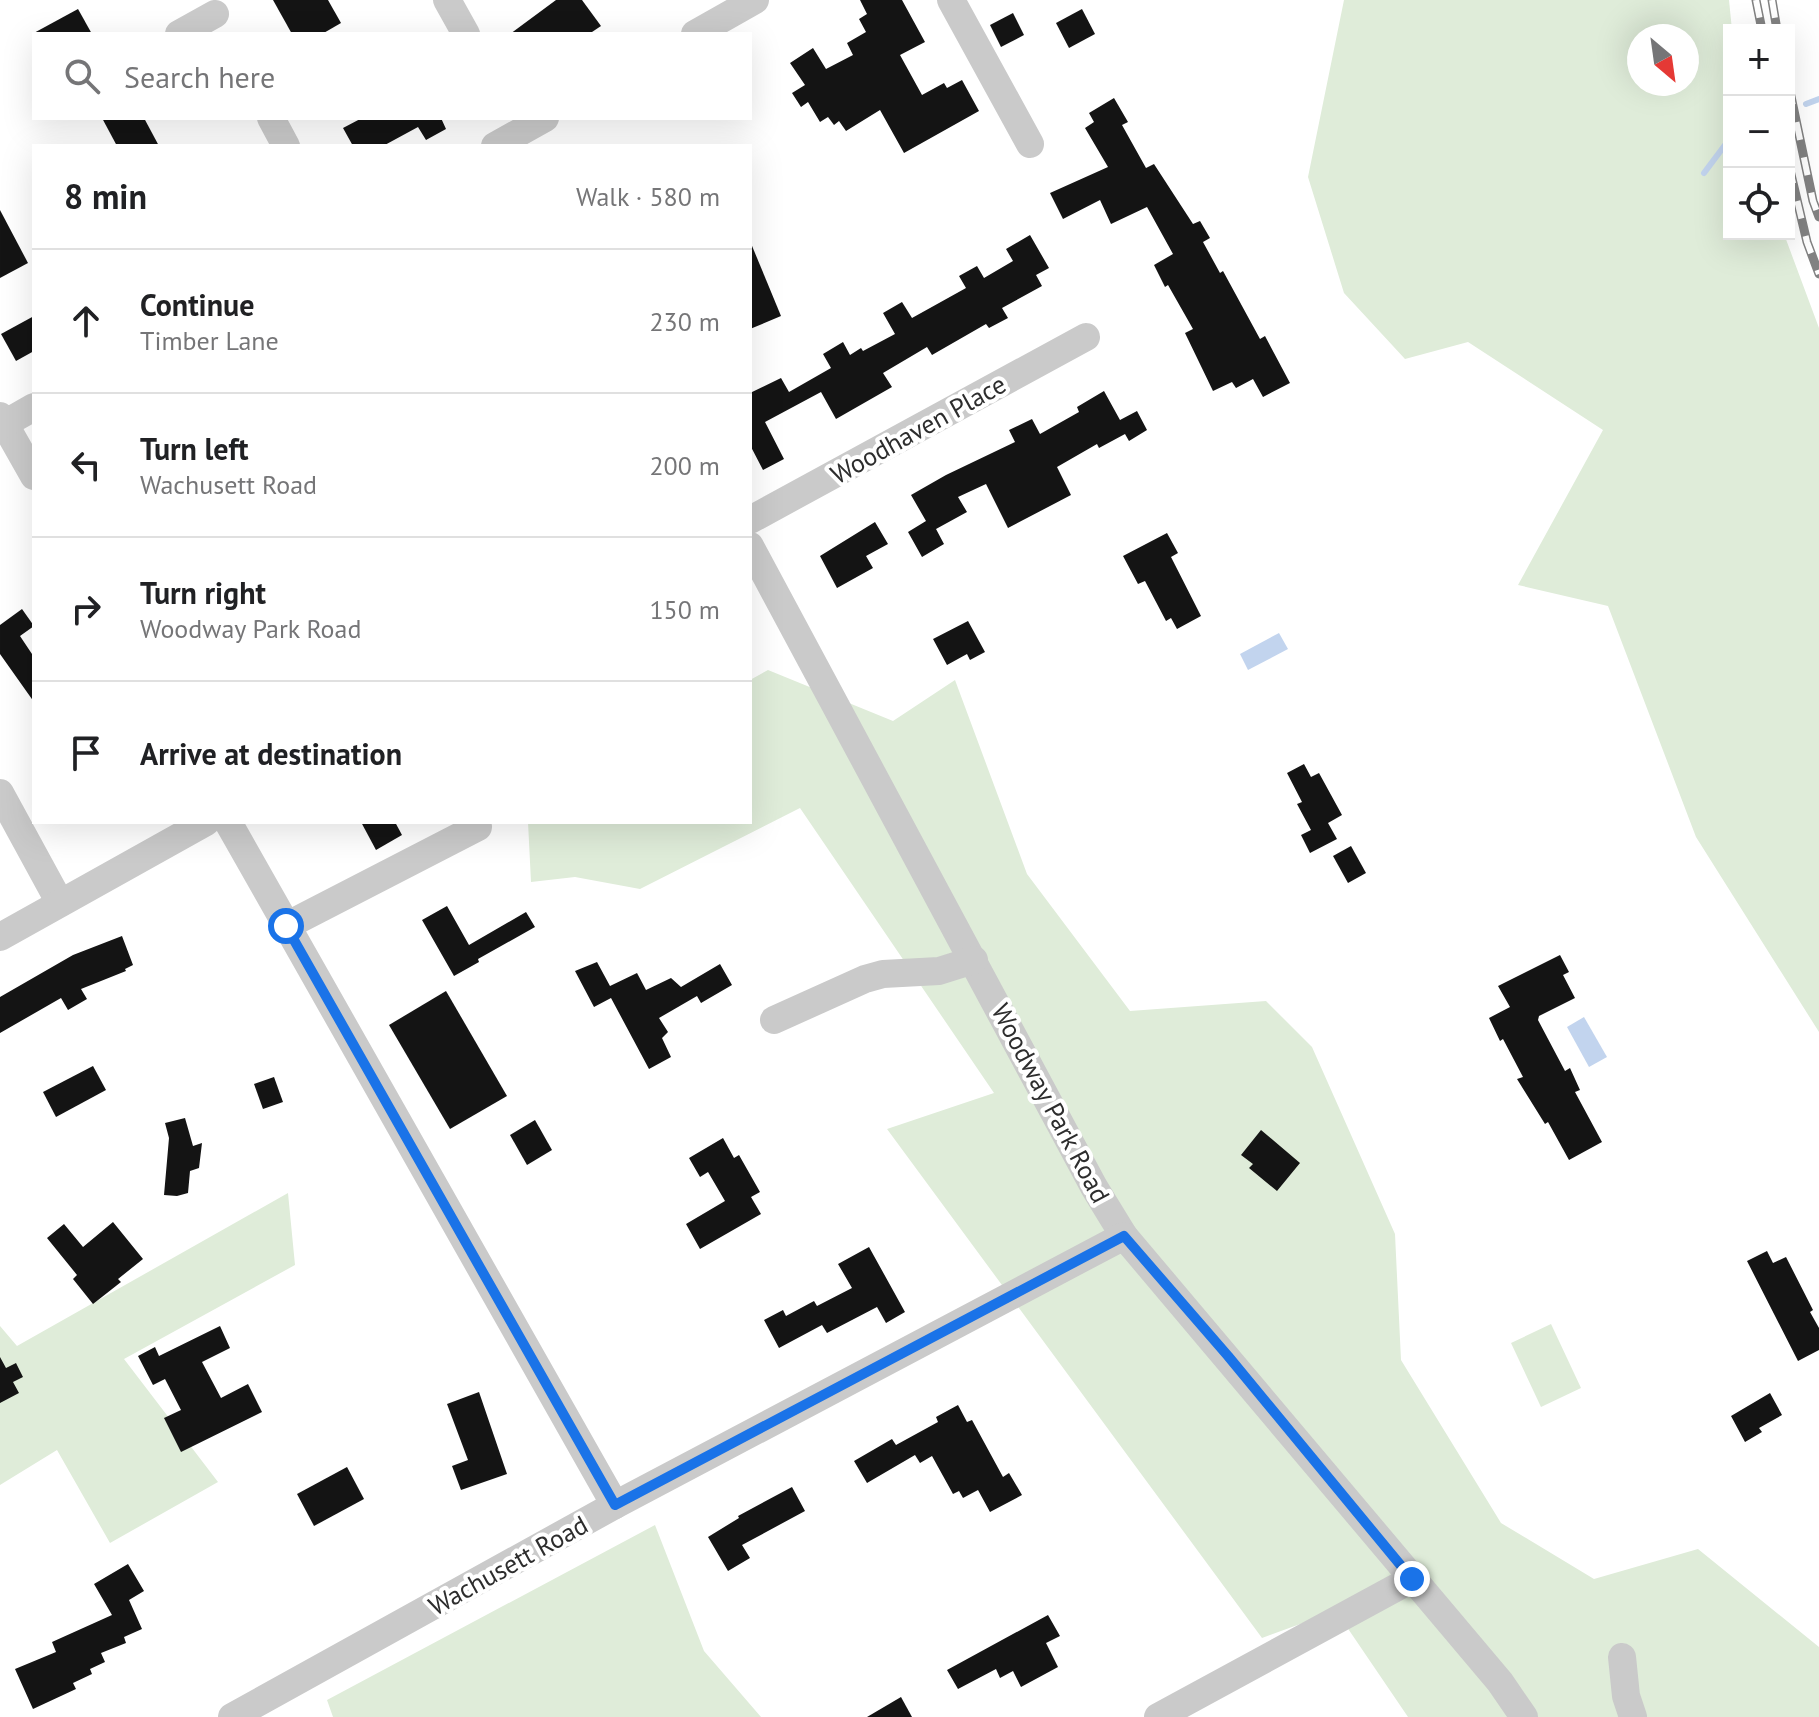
<!DOCTYPE html>
<meta charset="utf-8">
<style>
body{margin:0;font-family:"PT Sans",sans-serif;background:#f6f6f6;color:#202124}
.controls{position:absolute;right:24px;top:24px;display:grid;overflow:hidden;border-radius:0px;box-shadow:0 8px 32px #0002}
.controls button{width:72px;height:72px;display:grid;place-items:center;padding:0;border:0;border-bottom:2px solid #e0e0e0;background:#fff;color:#202124;font:40px sans-serif}
.compass{position:absolute;left:1627px;top:24px;width:72px;height:72px;border-radius:50%;background:#fff;box-shadow:0 8px 32px #0002;rotate:151deg}
.stop{position:absolute;width:24px;height:24px;margin:-18px;border:6px solid #1a73e8;border-radius:50%;background:#fff}
.stop.end{background:#1a73e8;border-color:#fff;box-shadow:0 2px 8px #0008}
.list{margin:0;padding:0;list-style:none}
h2{display:flex;justify-content:space-between;align-items:center;height:104px;margin:0;padding:0 32px;font-size:34px}
h2 small{font-size:26px;font-weight:400;color:#757577}
.list li{display:grid;grid-template-columns:52px 1fr auto;gap:24px;align-items:center;box-sizing:border-box;height:144px;padding:0 32px;border-top:2px solid #e0e0e0}
.list b{display:block;font-size:30px;white-space:nowrap}
.list p{margin:0;font-size:26px;white-space:nowrap;color:#757577}
.list em{font-size:26px;font-style:normal;color:#757577}
.icon{flex:none;width:44px;height:44px;fill:none;stroke:currentColor;stroke-width:2;stroke-linecap:round;stroke-linejoin:round}
.map{position:relative;flex:none;width:1819px;height:1717px;overflow:hidden}
.search{position:absolute;background:#fff;box-shadow:0 8px 32px #0002;left:32px;top:32px;width:720px;height:88px;display:flex;align-items:center;gap:20px;box-sizing:border-box;padding:0 28px;border-radius:0px;color:#757577;font-size:30px}
.panel{position:absolute;background:#fff;box-shadow:0 8px 32px #0002;left:32px;top:144px;width:720px;height:680px;border-radius:0px}
.map>svg:first-child{display:block}
</style>
<div class="map">
<svg width="1819" height="1717" viewBox="0 0 1819 1717">
<rect width="100%" height="100%" fill="#fff"/>
<g fill="#dfecd9" fill-rule="evenodd">
<path d="M1344,0H1729L1732,30H1729V234H1784L1819,328V1032L1696,837L1608,606L1518,585L1603,430L1468,342L1405,359L1344,293L1308,177ZM1639,36H1687V84H1639Z"/>
<polygon points="768,670 893,721 955,680 1027,874 1130,1011 1266,1001 1312,1047 1395,1234 1401,1360 1501,1523 1594,1579 1698,1549 1819,1647 1819,1717 1408,1717 1336,1611 1262,1638 887,1129 994,1093 800,808 640,889 575,877 531,882 528,822 750,822 750,680"/>
<polygon points="288,1193 295,1265 124,1359 218,1482 110,1543 57,1450 0,1485 0,1326 17,1346"/>
<polygon points="1551,1324 1581,1388 1541,1407 1511,1343"/>
<polygon points="655,1525 704,1651 761,1717 333,1717 327,1700"/>
</g>
<g fill="#c2d4ee">
<polygon points="1279,633 1288,649 1248,670 1240,654"/>
<polygon points="1584,1017 1607,1057 1589,1067 1567,1027"/>
</g>
<g fill="none" stroke-linecap="round" stroke-linejoin="round">
<g stroke="#c2d4ee" stroke-width="6">
<polyline points="1806,104 1819,99"/>
<polyline points="1704,173 1725,145"/>
</g>
</g>
<g fill="#141414">
<polygon points="273,0 328,0 341,23 322,34 292,34"/>
<polygon points="556,0 582,0 601,26 589,34 510,34"/>
<polygon points="860,0 902,0 925,42 900,55 922,95 944,83 947,88 962,80 979,111 904,153 880,110 846,131 839,121 834,125 828,117 820,122 808,102 801,107 792,93 805,85 790,63 813,48 826,69 853,55 847,43 866,32 859,19 867,14"/>
<polygon points="78,9 92,34 32,34"/>
<polygon points="1082,9 1095,34 1069,48 1056,23"/>
<polygon points="1013,13 1024,35 1001,47 990,25"/>
<polygon points="1114,98 1128,122 1122,125 1146,168 1154,164 1193,224 1200,221 1210,238 1203,242 1220,273 1223,271 1260,339 1265,336 1290,383 1263,397 1253,379 1236,388 1232,382 1213,391 1185,333 1193,329 1168,285 1165,287 1154,265 1173,254 1147,207 1111,224 1100,200 1063,219 1050,193 1108,167 1085,128 1094,122 1089,113"/>
<polygon points="102,118 144,118 159,146 117,146"/>
<polygon points="362,118 441,118 446,129 426,140 418,127 383,146 353,146 343,128"/>
<polygon points="0,210 28,263 0,278"/>
<polygon points="1030,235 1049,268 1036,275 1042,286 1002,308 1008,318 989,328 986,324 932,355 927,347 883,373 892,387 836,419 821,392 765,422 784,459 763,470 750,445 750,393 781,378 789,392 831,368 823,354 843,342 850,355 861,348 863,351 895,334 883,313 902,302 912,318 966,288 959,276 977,266 984,278 1013,261 1006,249"/>
<polygon points="750,241 781,316 750,329"/>
<polygon points="34,316 34,351 16,361 1,334"/>
<polygon points="1104,391 1120,420 1137,411 1147,430 1129,441 1125,434 1099,448 1097,444 1057,467 1071,495 1008,528 986,484 958,497 967,512 936,529 944,544 922,557 908,532 926,521 911,495 946,475 1015,442 1009,430 1032,419 1040,434 1079,412 1077,407"/>
<polygon points="875,522 888,544 866,556 873,568 837,588 820,556"/>
<polygon points="1167,533 1178,553 1171,557 1201,616 1177,629 1171,618 1166,621 1145,581 1138,584 1123,556"/>
<polygon points="22,609 34,626 20,636 34,657 34,702 0,654 0,625"/>
<polygon points="968,621 985,652 970,660 967,654 947,665 933,639"/>
<polygon points="1304,764 1311,777 1319,773 1342,815 1328,823 1337,839 1310,853 1301,835 1311,830 1297,804 1302,802 1287,773"/>
<polygon points="361,822 395,822 402,835 376,850"/>
<polygon points="1351,846 1366,873 1348,883 1333,856"/>
<polygon points="447,906 469,945 526,912 535,927 478,959 479,962 454,976 422,920"/>
<polygon points="122,936 133,965 125,969 126,971 81,989 87,999 68,1010 61,998 0,1033 0,997 73,955"/>
<polygon points="1560,955 1569,972 1563,975 1575,998 1539,1016 1538,1020 1565,1071 1570,1068 1580,1090 1575,1092 1602,1142 1569,1160 1548,1122 1545,1124 1517,1079 1523,1077 1503,1039 1500,1041 1489,1018 1510,1007 1498,986"/>
<polygon points="597,962 610,986 637,973 646,990 671,978 681,987 720,964 732,985 701,1003 697,996 659,1018 668,1032 662,1038 671,1057 649,1069 611,998 594,1007 575,971"/>
<polygon points="446,991 507,1096 450,1129 389,1025"/>
<polygon points="93,1066 106,1090 56,1117 43,1092"/>
<polygon points="274,1077 283,1102 263,1109 254,1084"/>
<polygon points="185,1118 193,1146 202,1143 199,1168 190,1171 188,1193 177,1196 164,1195 169,1138 165,1123"/>
<polygon points="535,1120 552,1150 527,1165 510,1135"/>
<polygon points="1261,1130 1300,1163 1277,1191 1249,1168 1253,1164 1241,1155"/>
<polygon points="723,1138 734,1158 739,1155 760,1192 751,1197 761,1214 700,1249 686,1224 725,1201 708,1172 700,1177 689,1158"/>
<polygon points="113,1222 143,1259 118,1279 121,1282 93,1304 73,1279 77,1275 47,1238 64,1224 83,1247"/>
<polygon points="869,1247 905,1312 886,1323 877,1307 827,1333 822,1325 779,1348 764,1320 783,1310 786,1316 814,1301 817,1306 852,1288 838,1264"/>
<polygon points="1767,1251 1773,1263 1786,1257 1813,1310 1810,1312 1819,1328 1819,1350 1798,1361 1747,1261"/>
<polygon points="220,1326 230,1348 202,1362 221,1398 248,1384 262,1412 181,1452 164,1418 181,1410 165,1379 153,1385 138,1356 155,1347 159,1356"/>
<polygon points="0,1357 6,1368 16,1363 23,1377 13,1382 19,1393 0,1403"/>
<polygon points="479,1392 507,1474 461,1490 452,1466 468,1460 447,1404"/>
<polygon points="1770,1393 1782,1415 1759,1428 1762,1432 1745,1442 1731,1416"/>
<polygon points="958,1405 967,1422 972,1420 1003,1477 1009,1473 1022,1495 990,1512 978,1490 963,1498 959,1491 953,1494 932,1456 920,1463 915,1455 867,1483 854,1461 892,1439 896,1445 938,1422 936,1417"/>
<polygon points="347,1467 364,1499 314,1526 297,1494"/>
<polygon points="792,1487 805,1511 742,1545 750,1558 728,1571 708,1537 739,1518 738,1516"/>
<polygon points="128,1564 144,1591 129,1600 142,1629 124,1637 126,1643 101,1653 105,1662 90,1669 92,1674 73,1683 76,1689 33,1709 15,1669 56,1652 52,1642 112,1615 94,1584"/>
<polygon points="1048,1615 1060,1636 1046,1643 1058,1667 1021,1687 1013,1671 1000,1678 996,1669 958,1689 947,1670"/>
<polygon points="901,1697 912,1717 867,1717"/>
</g>
<g fill="none" stroke-linecap="round" stroke-linejoin="round">
<g stroke="#cacaca" stroke-width="28">
<polyline points="447,0 466,34"/>
<polyline points="951,0 1030,144"/>
<polyline points="179,34 215,14"/>
<polyline points="695,34 755,0"/>
<polyline points="271,118 286,146"/>
<polyline points="495,146 545,118"/>
<polyline points="0,416 34,476"/>
<polyline points="4,424 34,407"/>
<polyline points="750,520 1086,337"/>
<polyline points="750,546 1094,1187 1124,1236 1500,1682 1524,1717"/>
<polyline points="0,793 60,903"/>
<polyline points="228,822 615,1505"/>
<polyline points="286,926 478,827 475,822"/>
<polyline points="0,937 206,822"/>
<polyline points="774,1020 865,979 883,974 939,971 974,960"/>
<polyline points="1622,1657 1626,1696 1633,1717"/>
<polyline points="232,1717 615,1505 1124,1236"/>
<polyline points="1158,1717 1412,1579"/>
</g>
<g stroke="#828282" stroke-width="9">
<g id="rail">
<polyline points="1756,0 1762,30"/>
<polyline points="1772,0 1777,30"/>
<polyline points="1789,87 1813,201 1819,217"/>
<polyline points="1789,166 1807,242 1819,274"/>
</g>
</g>
<use href="#rail" stroke="#fff" stroke-width="6" stroke-dasharray="18" stroke-linecap="butt"/>
</g>
<g fill="none" stroke-linecap="round" stroke-linejoin="round">
<polyline stroke="#1a73e8" stroke-width="10" points="286,926 615,1505 1124,1236 1228,1356 1412,1579"/>
</g>
<g text-anchor="middle" dominant-baseline="central" stroke-width="8" stroke-linejoin="round" paint-order="stroke">
<g font-size="26" fill="#2d2d2d" stroke="#fff">
<text transform="translate(918 429) rotate(-29)">Woodhaven Place</text>
<text transform="translate(1051 1103) rotate(62)">Woodway Park Road</text>
<text transform="translate(508 1565) rotate(-29)">Wachusett Road</text>
</g>
</g>
</svg>
<div class="controls">
<button>+</button>
<button>−</button>
<button><svg class="icon" aria-label="locate" viewBox="0 0 24 24"><circle cx="12" cy="12" r="6"/><path d="M12 2v4M12 18v4M2 12h4M18 12h4"/></svg></button>
</div>
<svg class="compass" viewBox="-18 -18 36 36"><path d="M0-13l5 13h-10z" fill="#e53935"/><path d="M0 13l5-13h-10z" fill="#757577"/></svg>
<div class="stop" style="left:286px;top:926px"></div>
<div class="stop end" style="left:1412px;top:1579px"></div>
<div class="search"><svg class="icon" aria-label="search" viewBox="0 0 24 24"><circle cx="10" cy="10" r="6"/><path d="M15 15l6 6"/></svg>Search here</div>
<section class="panel">
<h2>8 min<small>Walk · 580 m</small></h2>
<ul class="list">
<li><svg class="icon" aria-label="ahead" viewBox="0 0 24 24"><path d="M12 20V5M6 11l6-6 6 6"/></svg><div><b>Continue</b><p>Timber Lane</p></div><em>230 m</em></li>
<li><svg class="icon" aria-label="left" viewBox="0 0 24 24"><path d="M17 20v-9H6M10 6l-5 5 5 5"/></svg><div><b>Turn left</b><p>Wachusett Road</p></div><em>200 m</em></li>
<li><svg class="icon" aria-label="right" viewBox="0 0 24 24"><path d="M7 20v-9h11M14 6l5 5-5 5"/></svg><div><b>Turn right</b><p>Woodway Park Road</p></div><em>150 m</em></li>
<li><svg class="icon" aria-label="arrive" viewBox="0 0 24 24"><path d="M6 21V4h12l-3 4 3 4H6"/></svg><div><b>Arrive at destination</b></div></li>
</ul>
</section>
</div>
